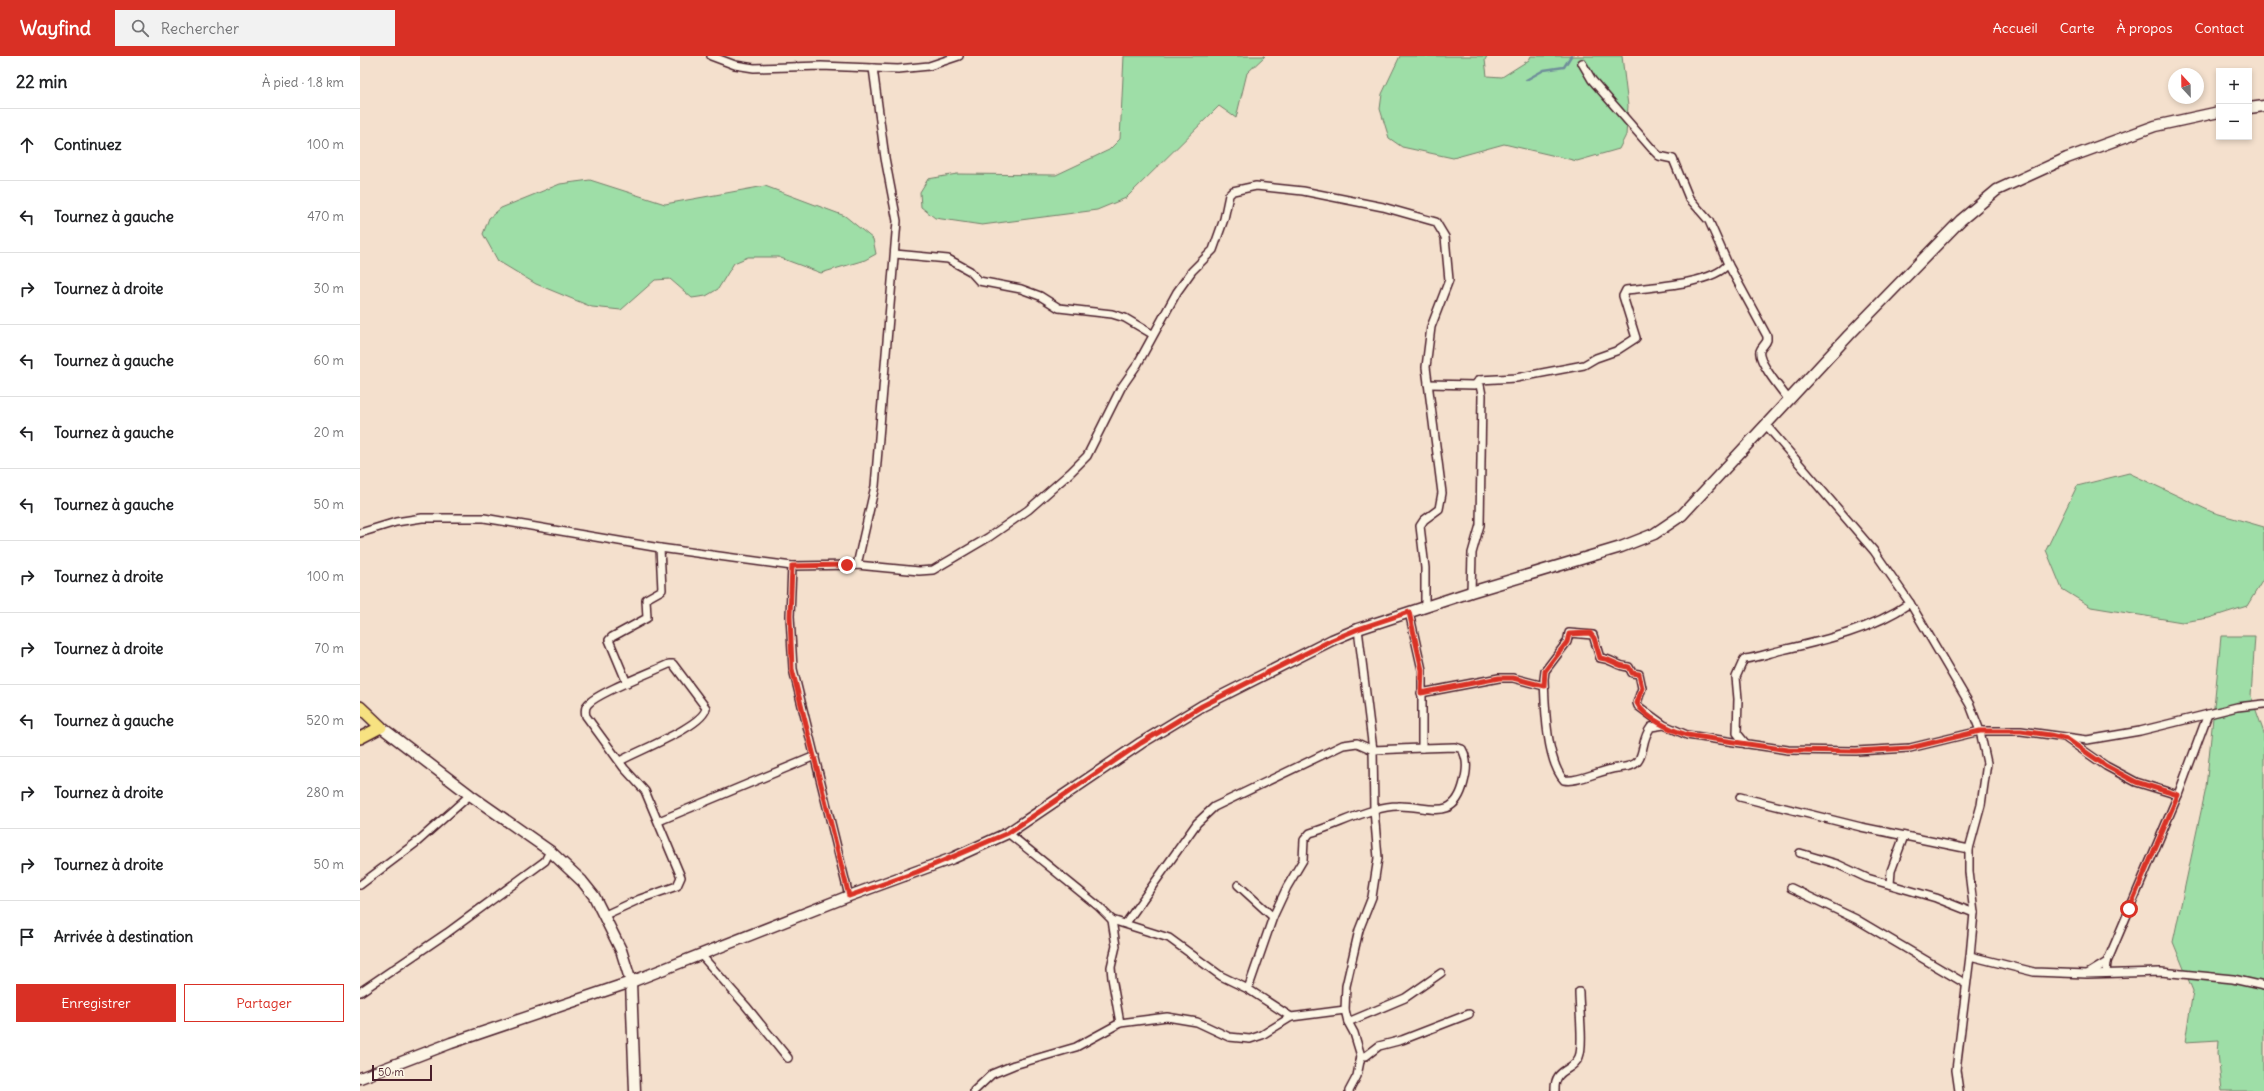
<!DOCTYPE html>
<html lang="fr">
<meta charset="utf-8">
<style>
body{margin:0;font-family:Delius,sans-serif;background:#f2f2f2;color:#202124}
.controls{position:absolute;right:12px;top:12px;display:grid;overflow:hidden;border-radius:0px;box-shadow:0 2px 6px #0003}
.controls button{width:36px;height:36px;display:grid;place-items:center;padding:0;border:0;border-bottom:1px solid #e0e0e0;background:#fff;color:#202124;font:20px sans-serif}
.compass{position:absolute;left:1808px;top:12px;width:36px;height:36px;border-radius:50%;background:#fff;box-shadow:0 2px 6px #0003;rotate:338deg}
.scale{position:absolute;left:12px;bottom:10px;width:60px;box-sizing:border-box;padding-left:4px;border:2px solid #4a1f2b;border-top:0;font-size:11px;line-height:14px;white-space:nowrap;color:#4a1f2b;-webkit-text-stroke:3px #fcf5e5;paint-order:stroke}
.stop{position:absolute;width:12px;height:12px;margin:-9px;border:3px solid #d93025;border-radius:50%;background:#fff}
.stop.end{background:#d93025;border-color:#fff;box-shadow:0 1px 4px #0008}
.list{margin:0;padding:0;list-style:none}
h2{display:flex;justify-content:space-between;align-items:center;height:52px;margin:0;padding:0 16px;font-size:17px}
h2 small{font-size:13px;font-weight:400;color:#757577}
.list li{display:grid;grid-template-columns:26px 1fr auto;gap:12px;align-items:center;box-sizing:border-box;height:72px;padding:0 16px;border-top:1px solid #e0e0e0}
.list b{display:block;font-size:15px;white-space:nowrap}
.list em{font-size:13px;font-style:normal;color:#757577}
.actions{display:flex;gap:8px;padding:12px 16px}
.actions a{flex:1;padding:9px 0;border:1px solid #d93025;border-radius:0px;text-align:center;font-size:14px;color:#d93025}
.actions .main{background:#d93025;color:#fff}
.icon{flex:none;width:22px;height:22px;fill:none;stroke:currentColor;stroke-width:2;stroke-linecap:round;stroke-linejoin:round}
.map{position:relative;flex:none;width:1904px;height:1035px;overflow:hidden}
header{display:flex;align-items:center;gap:24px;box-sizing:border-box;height:56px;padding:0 20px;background:#d93025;color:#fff}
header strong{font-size:19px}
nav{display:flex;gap:22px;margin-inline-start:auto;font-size:14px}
.search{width:280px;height:36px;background:#f2f2f2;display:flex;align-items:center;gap:10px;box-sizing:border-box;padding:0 14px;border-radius:0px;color:#757577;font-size:15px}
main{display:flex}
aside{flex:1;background:#fff}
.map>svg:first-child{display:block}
</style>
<header>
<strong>Wayfind</strong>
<div class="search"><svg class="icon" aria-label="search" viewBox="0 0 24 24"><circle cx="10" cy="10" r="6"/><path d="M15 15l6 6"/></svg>Rechercher</div>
<nav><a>Accueil</a><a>Carte</a><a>À propos</a><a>Contact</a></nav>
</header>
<main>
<aside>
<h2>22 min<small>À pied · 1.8 km</small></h2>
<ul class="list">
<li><svg class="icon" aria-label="ahead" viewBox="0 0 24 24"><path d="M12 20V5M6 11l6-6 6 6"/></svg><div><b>Continuez</b></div><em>100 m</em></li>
<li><svg class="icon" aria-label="left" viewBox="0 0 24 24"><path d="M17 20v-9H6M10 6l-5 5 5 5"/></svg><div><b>Tournez à gauche</b></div><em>470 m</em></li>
<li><svg class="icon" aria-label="right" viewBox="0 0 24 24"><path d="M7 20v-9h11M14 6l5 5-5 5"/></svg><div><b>Tournez à droite</b></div><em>30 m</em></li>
<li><svg class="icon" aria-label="left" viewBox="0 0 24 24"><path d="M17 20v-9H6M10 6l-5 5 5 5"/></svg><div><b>Tournez à gauche</b></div><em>60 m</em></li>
<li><svg class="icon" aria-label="left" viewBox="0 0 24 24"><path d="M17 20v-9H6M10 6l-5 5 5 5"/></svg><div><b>Tournez à gauche</b></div><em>20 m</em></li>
<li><svg class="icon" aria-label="left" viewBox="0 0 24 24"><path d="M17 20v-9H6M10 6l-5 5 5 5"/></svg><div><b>Tournez à gauche</b></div><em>50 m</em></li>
<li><svg class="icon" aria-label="right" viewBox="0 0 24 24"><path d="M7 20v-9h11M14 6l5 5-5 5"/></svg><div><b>Tournez à droite</b></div><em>100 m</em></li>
<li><svg class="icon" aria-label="right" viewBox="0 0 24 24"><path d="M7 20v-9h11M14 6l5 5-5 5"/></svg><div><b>Tournez à droite</b></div><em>70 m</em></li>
<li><svg class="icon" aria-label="left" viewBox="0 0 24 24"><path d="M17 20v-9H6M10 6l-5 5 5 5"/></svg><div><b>Tournez à gauche</b></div><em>520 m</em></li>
<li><svg class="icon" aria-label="right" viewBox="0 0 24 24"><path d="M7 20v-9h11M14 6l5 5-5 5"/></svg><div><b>Tournez à droite</b></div><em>280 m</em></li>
<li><svg class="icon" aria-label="right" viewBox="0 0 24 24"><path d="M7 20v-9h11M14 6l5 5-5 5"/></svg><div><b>Tournez à droite</b></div><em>50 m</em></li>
<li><svg class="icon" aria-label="arrive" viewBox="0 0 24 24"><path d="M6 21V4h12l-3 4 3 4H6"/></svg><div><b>Arrivée à destination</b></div></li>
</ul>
<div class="actions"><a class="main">Enregistrer</a><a>Partager</a></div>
</aside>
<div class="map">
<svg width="1904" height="1035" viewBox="0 0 1904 1035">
<rect width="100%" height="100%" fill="#f4e0cd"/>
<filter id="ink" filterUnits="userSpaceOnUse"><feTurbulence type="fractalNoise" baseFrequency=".025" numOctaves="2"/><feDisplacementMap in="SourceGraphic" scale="8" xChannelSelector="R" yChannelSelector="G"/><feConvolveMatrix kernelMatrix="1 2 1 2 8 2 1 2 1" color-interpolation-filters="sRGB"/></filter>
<g filter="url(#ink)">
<g fill="#9edea7" stroke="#747e69">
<polygon points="764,0 905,0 887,17 876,62 859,50 766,142 737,154 622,169 575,162 561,151 560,136 568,123 597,118 696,119 749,94 760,83"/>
<polygon points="1040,0 1127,0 1125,4 1127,20 1142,21 1169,4 1171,0 1262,0 1268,50 1266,79 1259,93 1217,105 1144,88 1093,102 1042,91 1029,82 1020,53 1022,38"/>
<polygon points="230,124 305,148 405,130 485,160 513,183 516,198 505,204 461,217 418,201 388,201 374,207 358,233 346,240 332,242 310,223 295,224 261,254 232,251 176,228 138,205 123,178 129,162 141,152 200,128"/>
<polygon points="1769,417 1852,456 1904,471 1904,522 1887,550 1849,562 1822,566 1731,551 1702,533 1686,494 1717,430"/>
<polygon points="1861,580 1895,580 1891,640 1904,677 1904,1035 1862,1035 1858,997 1859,984 1825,986 1833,935 1813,886 1846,732"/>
</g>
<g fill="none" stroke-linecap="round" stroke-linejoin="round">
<polyline stroke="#6f8e9a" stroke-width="2.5" points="1166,24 1184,14 1204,11 1211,0"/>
<g stroke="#4a1f2b" stroke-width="10">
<g id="street">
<polyline points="351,0 375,9 394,12 461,10 538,13 569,10 599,0"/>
<path d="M1222,7L1232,24L1293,94L1299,100L1313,103L1329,142L1349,165L1368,208L1407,280V284C1406,288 1401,291 1400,295C1397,305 1423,336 1429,344"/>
<polyline points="535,198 588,203 610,215 619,225 661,233 680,240 699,252 752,258 765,262 792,278"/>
<polyline points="1068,328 1115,329 1119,324"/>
<polyline points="1406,369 1514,495 1550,547 1610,649 1620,675 1627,707 1621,749 1609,793 1609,816 1614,857 1610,900 1596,1014 1599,1035"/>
<polyline points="0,477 36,466 62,462 124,462 300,492 432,510 430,560 433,613 489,840"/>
<polyline points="497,509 515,430 537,165 525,102 513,12"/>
<polyline points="432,510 497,509 559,515 573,514 629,481 668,454 710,417 727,400 761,332 777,309 817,236 832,215 853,194 864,163 869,139 873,135 896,130 943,135 1023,151 1076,166 1085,181 1089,224 1071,271 1066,311 1082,437 1079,453 1064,464 1060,470 1065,512 1065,551"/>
<path d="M1111,536L1112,497L1120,469L1122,339L1119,324L1156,322L1224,309L1236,302L1256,295L1276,282L1263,240L1266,234C1292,231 1353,228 1368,208"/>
<polyline points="267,627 249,584 252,581 287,562 286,543 302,534 300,492"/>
<polyline points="1061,637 1139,622 1153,622 1184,630"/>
<path d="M1304,669L1291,671C1281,684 1285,695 1278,705C1273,711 1265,711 1258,712C1242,713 1218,727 1204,724C1186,705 1185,648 1184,623L1185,615L1207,586L1209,577L1233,579L1240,602C1254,603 1254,610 1269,611L1272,617L1279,618L1282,632L1277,647L1278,650L1304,669L1327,679L1428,694L1496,695L1550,692L1620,675H1661L1727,684L1780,675L1877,651L1904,648"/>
<polyline points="1707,683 1746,710 1776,726 1818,739"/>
<path d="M1386,688L1377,677L1378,643L1376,621L1384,603C1397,602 1409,597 1422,594C1467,584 1512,573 1550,547"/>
<polyline points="1380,741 1501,771 1609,793"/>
<polyline points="299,765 455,700"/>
<polyline points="648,777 738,850 752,864 756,890 751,911 752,922 760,967"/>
<polyline points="1440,797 1477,808 1507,822 1576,842 1614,857"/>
<polyline points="1530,828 1531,815 1544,780"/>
<polyline points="0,829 57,786 110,739"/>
<polyline points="878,829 913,861 888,933"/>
<polyline points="1431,832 1496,863 1606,928"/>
<path d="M245,859L280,843L317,830L321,821L285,735L264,712L226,660C225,656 225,651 228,648C237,637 294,615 309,608H313L346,652C344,670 277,695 260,705"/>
<path d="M913,861L927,831L943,804L944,784L950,777C971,771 992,760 1014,754C1021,752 1030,750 1038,750C1068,749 1094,768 1104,726C1107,714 1108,704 1102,693L1095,691L1062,692"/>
<polyline points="752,864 809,882 861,920 888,933 931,961"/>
<polyline points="766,867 837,767 854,751 983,689 997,687 1013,694 1062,692 1062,614 1049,556"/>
<polyline points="341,899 386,950 428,1002"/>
<polyline points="1610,900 1674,916 1727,918 1801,916 1873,923 1904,930"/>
<polyline points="1729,917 1747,906"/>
<polyline points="1746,917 1747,906 1818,739 1848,658"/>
<polyline points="0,936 87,877 185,805 190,795"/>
<polyline points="988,966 1045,942 1081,917"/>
<polyline points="1001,1000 1006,1000 1019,990 1042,984 1109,958"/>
<polyline points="614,1035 632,1018 654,1009 716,991 760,967 807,961 837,966 869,981 890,983 902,979 931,961 985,954"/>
<polyline points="989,1035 997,1020 1001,1000 994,977 988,966 985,954 986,930 999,874 1012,841 1018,802 1014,754 1013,694 998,573"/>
<path d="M1195,1035C1194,1011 1212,1017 1219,1001C1224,989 1219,952 1219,936"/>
</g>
</g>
<g stroke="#4a1f2b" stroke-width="13">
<g id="secondary">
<polyline points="1889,52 1904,50"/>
<polyline points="21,671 110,739 190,795 222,825 234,840 261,894 271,926 275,1035"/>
<polyline points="0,1022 91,987 271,926 489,840 593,802 648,777 781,687 842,650 972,584 998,573 1111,536 1261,491 1294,478 1322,459 1489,279 1601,164 1637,134 1707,102 1795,70 1859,56"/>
</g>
</g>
<g stroke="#4a1f2b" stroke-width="14">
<polyline id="primary" points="0,651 21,671 0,682"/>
</g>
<use href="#street" stroke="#fcf5e5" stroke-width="7"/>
<use href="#secondary" stroke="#fcf5e5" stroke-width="10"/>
<use href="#primary" stroke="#f7e281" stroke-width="11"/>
</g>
</g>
<g fill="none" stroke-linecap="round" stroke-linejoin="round" filter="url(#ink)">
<path stroke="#d93025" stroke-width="5" d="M487,509L432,510L430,560L432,613L489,840L557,816L648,777L781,687L842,650L972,584L998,573L1049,556L1062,614L1061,637L1139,622H1153L1184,630L1185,615L1207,586L1209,578L1230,577L1234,582L1240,602C1254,603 1254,610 1269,611L1272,617L1279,618L1282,632L1277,647C1283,661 1313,675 1327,679L1428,694L1496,695L1550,692L1620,675H1661L1690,679L1707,683L1746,710L1776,726L1818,739L1769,853"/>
</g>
</svg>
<div class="controls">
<button>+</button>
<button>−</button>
</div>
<svg class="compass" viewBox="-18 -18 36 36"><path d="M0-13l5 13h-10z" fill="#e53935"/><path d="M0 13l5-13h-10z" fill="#757577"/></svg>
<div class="scale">50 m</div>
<div class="stop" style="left:1769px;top:853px"></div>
<div class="stop end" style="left:487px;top:509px"></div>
</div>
</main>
